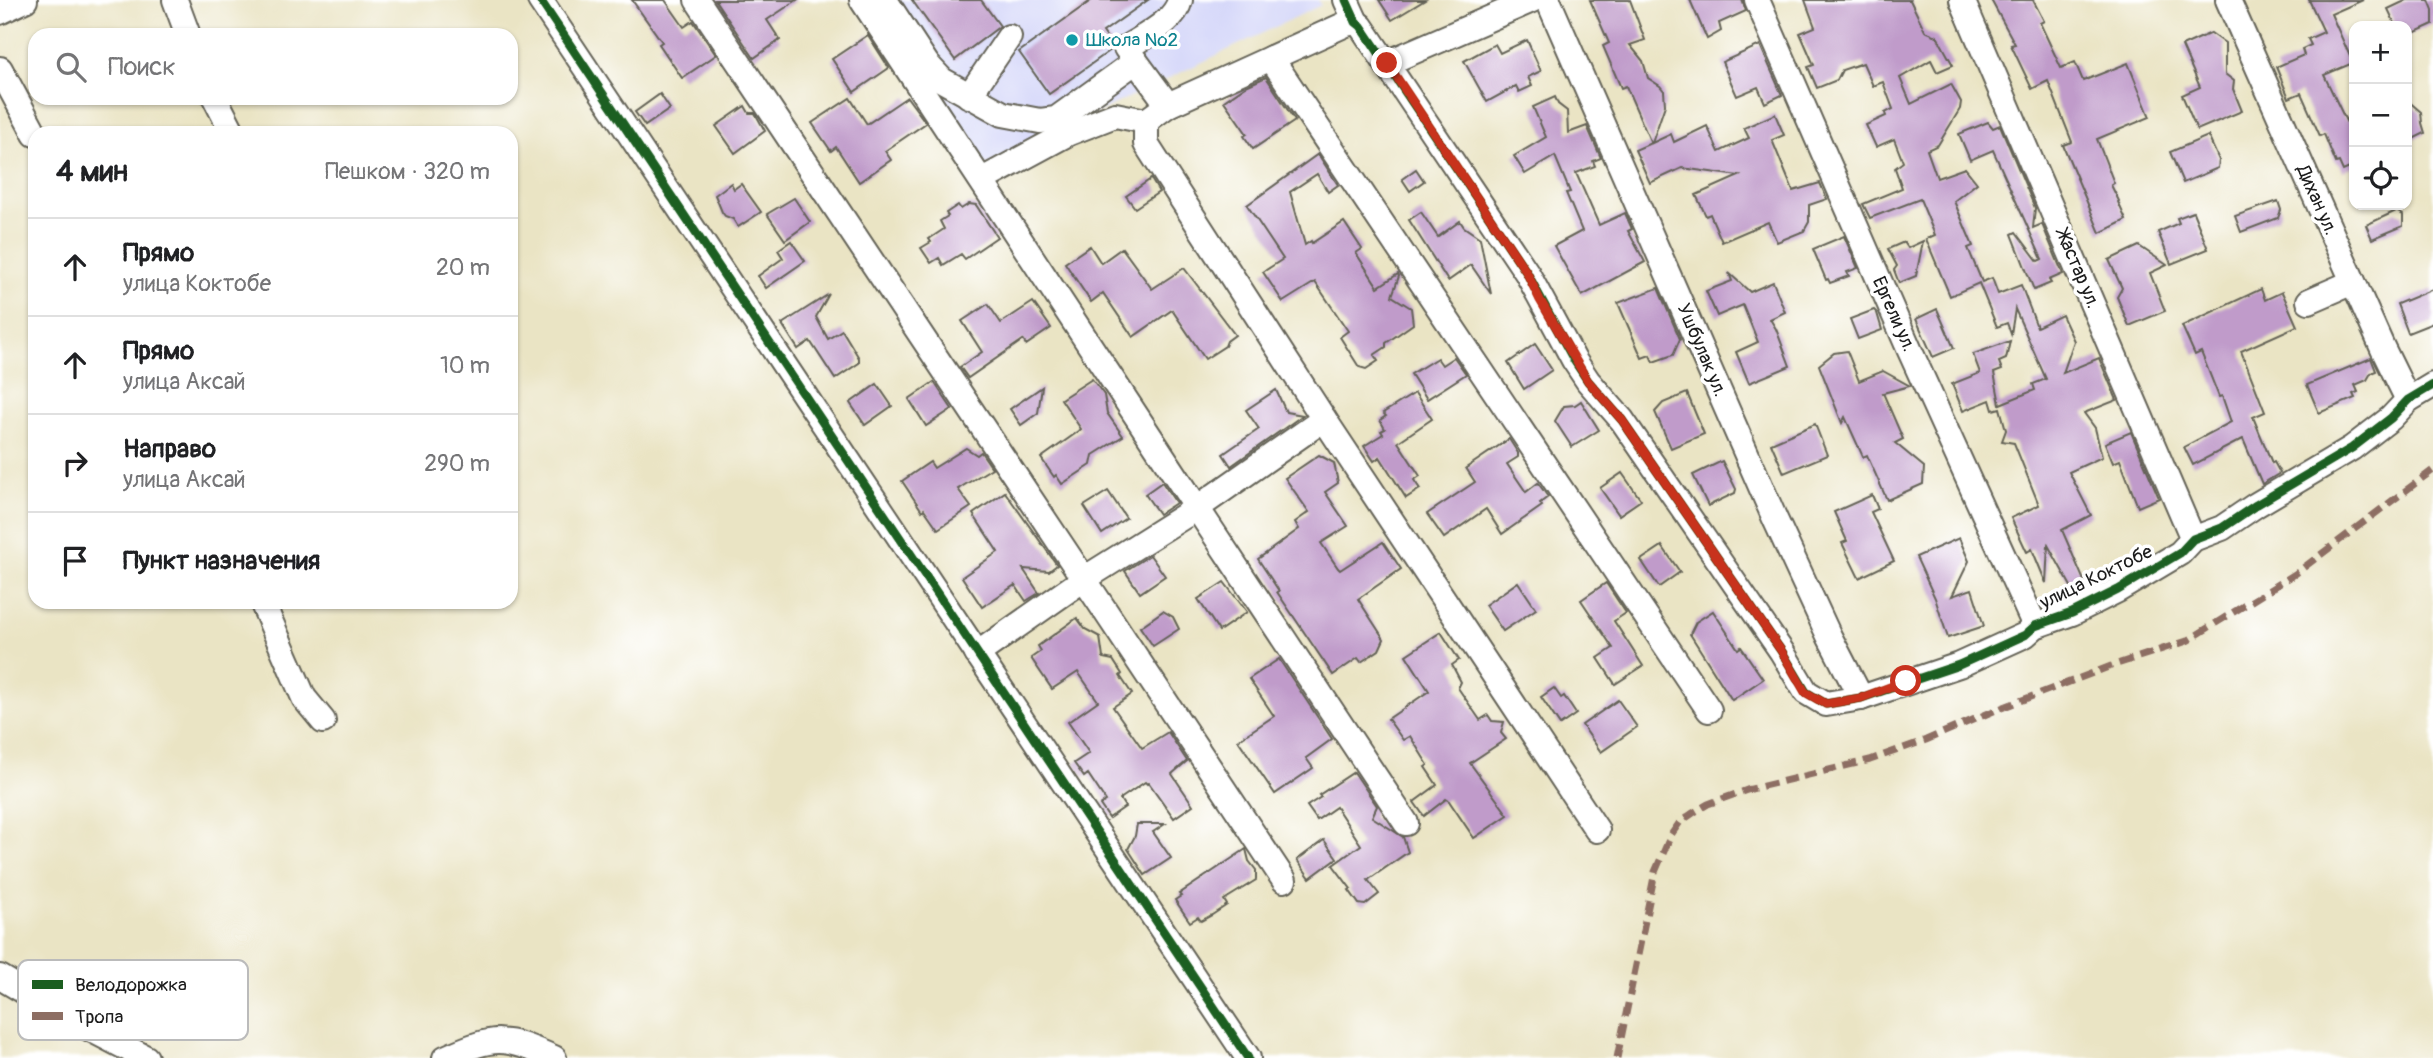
<!DOCTYPE html>
<html lang="ru">
<meta charset="utf-8">
<style>
body{margin:0;font-family:Pangolin,sans-serif;background:#f6f6f6;color:#202124}
.controls{position:absolute;right:21px;top:21px;display:grid;overflow:hidden;border-radius:14px;box-shadow:0 2px 5px #0004}
.controls button{width:63px;height:63px;display:grid;place-items:center;padding:0;border:0;border-bottom:2px solid #e0e0e0;background:#fff;color:#202124;font:35px sans-serif}
.stop{position:absolute;width:21px;height:21px;margin:-16px;border:5px solid #c8321e;border-radius:50%;background:#fff}
.stop.end{background:#c8321e;border-color:#fff;box-shadow:0 2px 7px #0008}
.list{margin:0;padding:0;list-style:none}
h2{display:flex;justify-content:space-between;align-items:center;height:91px;margin:0;padding:0 28px;font-size:30px}
h2 small{font-size:23px;font-weight:400;color:#757577}
.list li{display:grid;grid-template-columns:46px 1fr auto;gap:21px;align-items:center;box-sizing:border-box;height:98px;padding:0 28px;border-top:2px solid #e0e0e0}
.list b{display:block;font-size:26px;white-space:nowrap}
.list p{margin:0;font-size:23px;white-space:nowrap;color:#757577}
.list em{font-size:23px;font-style:normal;color:#757577}
.icon{flex:none;width:38px;height:38px;fill:none;stroke:currentColor;stroke-width:2;stroke-linecap:round;stroke-linejoin:round}
.map{position:relative;flex:none;width:2433px;height:1058px;overflow:hidden}
.search{position:absolute;background:#fff;box-shadow:0 2px 5px #0004;left:28px;top:28px;width:490px;height:77px;display:flex;align-items:center;gap:18px;box-sizing:border-box;padding:0 24px;border-radius:21px;color:#757577;font-size:26px}
.panel{position:absolute;background:#fff;box-shadow:0 2px 5px #0004;left:28px;top:126px;width:490px;height:483px;border-radius:21px}
.map>svg:first-child{display:block}
</style>
<div class="map">
<svg width="2433" height="1058" viewBox="0 0 2433 1058">
<rect width="100%" height="100%" fill="#fff"/>
<filter id="ink" filterUnits="userSpaceOnUse"><feTurbulence type="fractalNoise" baseFrequency=".0143" numOctaves="2"/><feDisplacementMap in="SourceGraphic" scale="14" xChannelSelector="R" yChannelSelector="G"/><feConvolveMatrix kernelMatrix="1 2 1 2 8 2 1 2 1" color-interpolation-filters="sRGB"/></filter>
<filter id="wash" filterUnits="userSpaceOnUse"><feTurbulence type="fractalNoise" baseFrequency=".00686" numOctaves="4" result="noise"/><feDisplacementMap in="SourceGraphic" scale="28" xChannelSelector="R" yChannelSelector="G"/><feGaussianBlur stdDeviation="1.57" result="paint"/><feColorMatrix in="noise" values="0 0 0 0 0 0 0 0 0 0 0 0 0 0 0 0 0 1.4 0 .05"/><feComposite in="paint" operator="in"/></filter>
<g filter="url(#wash)">
<rect width="100%" height="100%" fill="#eae4c4"/>
<polygon fill="#d6d8f9" points="876,0 1318,0 1321,5 986,166"/>
<g id="blocks">
<g fill="#c09bca">
<polygon points="632,0 665,0 684,27 693,21 716,55 682,78 659,44 662,42"/>
<polygon points="715,0 797,0 767,20 780,40 754,58"/>
<polygon points="912,0 981,0 1000,26 955,60"/>
<polygon points="1092,0 1148,0 1103,32 1112,45 1111,50 1049,94 1019,52"/>
<polygon points="1379,0 1425,0 1392,20"/>
<polygon points="1590,0 1630,0 1645,40 1630,45 1643,61 1648,78 1660,86 1664,91 1665,105 1652,143 1671,134 1674,142 1707,126 1719,152 1749,138 1744,128 1775,114 1784,135 1772,140 1793,191 1820,183 1827,199 1809,205 1809,222 1804,231 1777,242 1768,222 1722,242 1710,214 1706,216 1696,195 1739,176 1682,168 1650,183 1635,150 1651,143 1626,86 1621,88 1603,46 1609,43"/>
<polygon points="1690,0 1742,0 1746,11 1719,23 1721,31 1707,39"/>
<polygon points="1805,0 1910,0 1925,31 1937,36 1953,65 1937,72 1931,60 1900,78 1911,104 1951,84 1961,102 1960,109 1938,145 1927,150 1937,178 1965,168 1977,183 1954,201 1973,246 1968,248 1982,282 1992,278 1998,294 2021,285 2037,327 2062,315 2074,341 2063,373 2099,358 2117,400 2084,413 2095,428 2102,457 2069,472 2091,515 2062,530 2085,583 2073,590 2048,545 2046,583 2032,549 2027,552 2011,518 2039,505 2014,443 2002,441 2006,430 2000,408 1993,410 1990,400 1963,411 1952,384 1980,373 1973,354 2010,341 2006,359 1999,362 2002,370 1994,373 2000,404 2035,390 2033,384 2046,379 2015,309 2011,334 2007,323 1997,327 1979,283 1950,296 1926,239 1935,235 1920,199 1870,218 1863,204 1902,188 1895,168 1903,162 1894,139 1876,147 1866,125 1886,116 1885,113 1893,109 1883,82 1873,86 1863,63 1842,70 1837,80 1817,88 1808,67 1814,65 1800,33 1815,27"/>
<polygon points="1991,0 2033,0 2044,21 2040,23 2061,68 2075,62 2083,81 2128,63 2150,117 2097,139 2114,183 2111,185 2119,201 2118,202 2126,220 2100,233 2063,145 2072,142 2048,81 2032,89 2011,45 2015,44"/>
<polygon points="2309,0 2363,0 2331,14 2353,63 2324,75 2346,121 2354,107 2354,166 2343,171 2339,162 2336,163 2324,134 2320,136 2301,93 2289,98 2276,67 2304,55 2302,49 2311,45 2308,39 2324,32"/>
<polygon points="2407,0 2429,0 2433,10 2433,24 2407,36 2407,26 2396,26 2388,9"/>
<polygon points="2211,33 2225,43 2225,74 2234,81 2233,89 2242,111 2197,130 2182,95 2200,87 2182,46"/>
<polygon points="868,35 889,68 854,92 832,59"/>
<polygon points="1527,40 1541,71 1528,77 1532,86 1519,92 1516,86 1487,102 1464,61 1495,44 1500,53"/>
<polygon points="1760,45 1782,95 1765,103 1758,87 1737,96 1722,62"/>
<polygon points="1266,77 1295,121 1253,149 1244,136 1247,134 1224,101 1246,86"/>
<polygon points="660,94 670,109 645,126 635,112"/>
<polygon points="907,97 926,123 885,151 891,160 859,182 836,147 831,151 812,123 850,98 867,124"/>
<polygon points="1555,97 1558,104 1567,111 1568,133 1587,126 1601,158 1593,161 1595,166 1576,173 1599,225 1625,213 1632,229 1628,231 1645,262 1582,296 1554,246 1582,231 1566,193 1570,192 1555,156 1525,174 1514,156 1546,137 1533,107"/>
<polygon points="2407,100 2421,112 2422,123 2425,133 2407,142"/>
<polygon points="745,106 749,113 755,113 765,131 735,153 716,126"/>
<polygon points="1988,122 1993,128 2000,125 2035,208 2033,228 2042,224 2063,274 2049,280 2051,283 2034,290 2012,234 2016,232 2038,261 2042,259 1993,150 1970,160 1959,134"/>
<polygon points="2208,136 2219,160 2218,168 2183,183 2170,152"/>
<polygon points="1318,154 1338,185 1328,192 1317,174 1290,192 1305,245 1311,241 1312,243 1344,222 1362,249 1356,253 1378,287 1398,274 1399,276 1392,296 1411,308 1413,324 1386,343 1386,347 1374,355 1378,361 1366,369 1359,367 1340,337 1348,331 1315,282 1283,302 1263,272 1283,259 1247,205"/>
<polygon points="1416,169 1424,181 1410,191 1402,179"/>
<polygon points="1151,179 1159,192 1135,208 1126,196"/>
<polygon points="731,183 734,189 741,184 761,212 738,227 733,219 725,216 722,212 715,195"/>
<polygon points="794,198 810,222 785,240 767,214"/>
<polygon points="2278,201 2281,210 2278,218 2241,232 2235,216"/>
<polygon points="969,204 976,205 997,237 965,259 961,254 943,265 939,258 931,263 921,248 931,242 929,239 944,229 940,221 948,216 946,213 958,205 961,209"/>
<polygon points="2396,211 2403,215 2403,226 2372,239 2366,225"/>
<polygon points="1421,212 1438,237 1460,221 1464,227 1480,238 1491,294 1471,265 1448,281 1409,220"/>
<polygon points="2193,212 2208,249 2171,264 2158,232 2179,223 2177,218"/>
<polygon points="1844,236 1858,268 1847,272 1849,276 1830,283 1828,279 1826,280 1813,249"/>
<polygon points="791,241 805,261 766,288 758,276 783,258 778,250"/>
<polygon points="1923,241 1916,276 1899,283 1894,270 1897,266 1888,249 1904,242 1908,248"/>
<polygon points="1090,246 1101,263 1122,248 1152,289 1184,268 1235,335 1227,341 1225,346 1205,359 1172,310 1133,337 1103,293 1091,302 1065,263"/>
<polygon points="2139,246 2167,265 2150,273 2165,311 2129,326 2117,297 2122,288 2109,260"/>
<polygon points="1729,273 1750,292 1773,282 1785,312 1770,319 1776,329 1790,366 1749,383 1736,352 1758,342 1743,305 1717,316 1706,291 1732,281"/>
<polygon points="1658,288 1680,339 1673,355 1653,362 1650,355 1642,358 1618,303"/>
<polygon points="2261,289 2265,300 2282,292 2297,326 2241,351 2265,412 2253,417 2272,463 2274,462 2280,473 2262,484 2243,439 2193,465 2184,447 2231,422 2222,396 2219,397 2201,352 2195,355 2182,326"/>
<polygon points="2433,289 2433,323 2408,333 2397,304"/>
<polygon points="829,294 816,317 828,339 842,330 859,358 859,363 835,379 810,341 798,349 782,324"/>
<polygon points="1033,302 1051,328 1026,345 1023,340 968,378 960,367 982,352 962,321 988,304 1001,323"/>
<polygon points="1937,309 1954,348 1933,357 1916,319"/>
<polygon points="1874,310 1877,313 1882,330 1858,339 1850,319"/>
<polygon points="1535,344 1552,370 1524,389 1508,363"/>
<polygon points="1847,351 1859,381 1883,371 1910,386 1883,393 1903,439 1895,443 1924,467 1923,484 1887,500 1867,455 1863,457 1845,417 1842,423 1819,365 1834,353"/>
<polygon points="1454,357 1466,374 1427,399 1411,374 1437,358 1442,365"/>
<polygon points="2371,358 2376,371 2371,373 2367,380 2355,385 2358,392 2353,394 2355,398 2319,413 2307,385"/>
<polygon points="1092,379 1104,395 1107,413 1123,436 1093,455 1091,465 1062,484 1056,475 1054,477 1041,458 1079,431 1081,429 1061,399"/>
<polygon points="934,382 952,409 926,426 909,399"/>
<polygon points="877,384 892,406 865,425 850,403"/>
<polygon points="1042,387 1038,413 1021,425 1010,409"/>
<polygon points="1276,390 1286,412 1303,415 1231,466 1223,454 1259,429 1246,410"/>
<polygon points="1415,393 1432,419 1398,442 1420,476 1414,480 1420,489 1406,498 1380,457 1374,461 1364,446 1383,434 1381,431 1385,429 1380,420 1386,416 1383,413"/>
<polygon points="1687,393 1704,434 1671,448 1655,412 1663,403"/>
<polygon points="1581,401 1599,430 1572,447 1555,421 1564,406 1575,405"/>
<polygon points="1815,424 1827,455 1784,473 1771,443"/>
<polygon points="2131,432 2159,498 2138,507 2120,460 2113,463 2105,443"/>
<polygon points="1509,439 1518,453 1518,457 1507,464 1526,492 1538,483 1548,497 1540,503 1542,506 1502,534 1486,509 1444,538 1427,514 1475,482 1466,468"/>
<polygon points="966,448 977,455 981,452 992,468 958,489 971,507 938,529 924,509 922,511 902,481 930,462 934,468"/>
<polygon points="1319,455 1334,463 1338,483 1325,492 1348,526 1321,543 1338,568 1340,570 1383,542 1401,569 1358,599 1384,639 1379,650 1361,662 1358,658 1333,675 1277,592 1279,591 1258,559 1299,529 1295,522 1309,512 1285,478"/>
<polygon points="1722,461 1736,489 1735,493 1708,506 1693,475"/>
<polygon points="1622,473 1641,500 1619,515 1600,488"/>
<polygon points="1162,482 1176,503 1159,514 1145,494"/>
<polygon points="1108,491 1126,518 1102,534 1084,506"/>
<polygon points="1005,492 1057,565 1049,571 1023,569 1039,593 1026,601 1015,585 982,607 962,577 998,552 973,514"/>
<polygon points="1872,495 1878,509 1871,512 1894,561 1859,578 1842,543 1847,541 1834,512"/>
<polygon points="1959,538 1969,561 1952,596 1972,589 1984,626 1948,638 1935,598 1916,557"/>
<polygon points="1662,546 1680,572 1659,587 1641,560"/>
<polygon points="1150,555 1165,576 1140,593 1125,571"/>
<polygon points="1224,582 1247,612 1219,631 1198,599"/>
<polygon points="1518,582 1536,609 1503,631 1485,605"/>
<polygon points="1606,583 1626,613 1614,621 1643,666 1615,684 1598,658 1613,648 1581,600"/>
<polygon points="1163,611 1173,617 1179,629 1153,646 1140,627"/>
<polygon points="1713,611 1738,649 1741,647 1763,679 1732,700 1690,634 1696,622"/>
<polygon points="1077,618 1085,629 1100,637 1103,658 1113,660 1122,674 1120,676 1132,694 1113,707 1142,748 1168,732 1187,761 1172,774 1193,805 1174,818 1149,783 1147,784 1145,782 1120,799 1125,807 1109,818 1100,805 1106,801 1088,774 1084,777 1074,763 1089,753 1068,722 1098,701 1078,672 1052,689 1031,658 1041,651 1038,646"/>
<polygon points="1441,632 1459,660 1452,665 1461,682 1458,688 1480,720 1488,715 1492,721 1504,722 1501,733 1506,739 1470,763 1508,815 1474,838 1449,801 1446,799 1424,816 1414,802 1437,785 1425,767 1428,765 1410,736 1403,740 1388,719 1429,691 1406,655"/>
<polygon points="1279,659 1332,739 1306,758 1313,768 1275,794 1238,740 1274,716 1249,679"/>
<polygon points="1554,688 1561,698 1564,696 1576,714 1560,725 1541,697"/>
<polygon points="1618,700 1637,727 1601,752 1582,725"/>
<polygon points="1354,772 1377,806 1372,817 1403,837 1408,852 1368,880 1379,894 1365,905 1359,904 1349,890 1351,889 1333,865 1361,845 1336,807 1317,820 1307,806 1321,797 1319,795"/>
<polygon points="1137,824 1165,824 1153,832 1171,858 1145,875 1128,849 1135,836"/>
<polygon points="1324,840 1337,858 1310,878 1297,860"/>
<polygon points="1246,849 1249,861 1256,870 1256,880 1224,900 1227,905 1212,915 1201,921 1198,917 1190,922 1175,900 1181,896 1179,894"/>
</g>
</g>
</g>
<g filter="url(#ink)">
<use href="#blocks" fill-opacity="0" stroke="#646257" stroke-width="2"/>
<g fill="none" stroke-linecap="round" stroke-linejoin="round">
<g stroke="#646257" stroke-width="28">
<g id="minor">
<polyline points="175,0 188,35"/>
<polyline points="540,0 1248,1058"/>
<polyline points="697,0 1084,579 977,654"/>
<polyline points="862,0 1197,508 1324,419"/>
<polyline points="885,0 927,64 942,80 1003,114 1040,121 1056,119 1135,62"/>
<polyline points="1346,0 1356,22 1361,26 1527,273 1574,360 1588,381 1622,420 1782,652 1806,692 1826,704 1861,698 1959,665 2025,635 2035,626 2072,613 2118,590 2180,553 2193,539 2222,528 2256,505 2352,448 2391,418 2408,400 2433,385"/>
<polyline points="1548,0 1775,519 1829,636 1861,698"/>
<polyline points="1757,0 1910,351 2035,626"/>
<polyline points="1962,0 2193,539"/>
<polyline points="2228,0 2383,349 2408,400"/>
<polyline points="0,12 25,0"/>
<polyline points="1356,22 1346,24 1168,105 1146,121 1146,144 1324,419 1597,830"/>
<polyline points="1271,58 1709,710"/>
<polyline points="1387,63 1532,0"/>
<polyline points="0,69 35,134"/>
<polyline points="969,96 1009,37"/>
<polyline points="215,98 233,133"/>
<path d="M1168,105L1126,48C1144,36 1175,22 1180,0"/>
<polyline points="982,180 1069,133 1115,115 1146,121"/>
<polyline points="2309,301 2353,282"/>
<polyline points="262,602 304,698 323,721"/>
<polyline points="1284,880 1084,579 1197,508 1406,823"/>
<polyline points="0,977 71,1019 146,1058"/>
<path d="M445,1058C495,1035 504,1036 554,1058"/>
</g>
</g>
<use href="#minor" stroke="#fff" stroke-width="24"/>
<polyline stroke="#8d6e63" stroke-width="7" stroke-dasharray="14 7" stroke-linecap="butt" points="1617,1058 1655,872 1671,835 1680,822 1693,813 1708,804 1747,790 1870,760 1926,740 1996,710 2111,666 2187,641 2295,574 2433,470"/>
<g stroke="#fff" stroke-width="13">
<g id="cycleway">
<polyline points="540,0 1248,1058"/>
<polyline points="1346,0 1356,22 1361,26 1527,273 1574,360 1588,381 1622,420 1782,652 1806,692 1826,704 1861,698 1959,665 2025,635 2035,626 2072,613 2118,590 2180,553 2193,539 2222,528 2256,505 2352,448 2391,418 2408,400 2433,385"/>
</g>
</g>
<use href="#cycleway" stroke="#1b5e20" stroke-width="9"/>
</g>
</g>
<g fill="none" stroke-linecap="round" stroke-linejoin="round" filter="url(#ink)">
<polyline stroke="#c8321e" stroke-width="9" points="1387,63 1527,273 1540,300 1588,381 1622,420 1782,652 1805,692 1826,704 1861,698 1906,681"/>
</g>
<circle fill="#0f9aa8" stroke="#fff" stroke-width="2.5" cx="1072" cy="40" r="7"/>
<g text-anchor="middle" dominant-baseline="central" stroke-width="7" stroke-linejoin="round" paint-order="stroke">
<g font-size="19" fill="#0d838f" stroke="#fff" text-anchor="start">
<text x="1086" y="40">Школа №2</text>
</g>
<g font-size="19" fill="#1c1c1c" stroke="#fff">
<text transform="translate(2317 200) rotate(66)">Дихан ул.</text>
<text transform="translate(2078 269) rotate(67)">Жастар ул.</text>
<text transform="translate(1894 314) rotate(66)">Ергели ул.</text>
<text transform="translate(1702 350) rotate(67)">Ушбулак ул.</text>
<text transform="translate(2096 577) rotate(-26)">улица Коктобе</text>
</g>
</g>
<rect x="18" y="960" width="230" height="80" rx="10" fill="#fff" stroke="#bbb" stroke-width="2"/>
<rect x="32" y="980" width="31" height="9" fill="#1b5e20"/>
<rect x="32" y="1012" width="31" height="8" fill="#8d6e63"/>
<g font-size="19" fill="#1c1c1c">
<text x="75" y="991">Велодорожка</text>
<text x="75" y="1023">Тропа</text>
</g>
</svg>
<div class="controls">
<button>+</button>
<button>−</button>
<button><svg class="icon" aria-label="locate" viewBox="0 0 24 24"><circle cx="12" cy="12" r="6"/><path d="M12 2v4M12 18v4M2 12h4M18 12h4"/></svg></button>
</div>
<div class="stop" style="left:1906px;top:681px"></div>
<div class="stop end" style="left:1387px;top:63px"></div>
<div class="search"><svg class="icon" aria-label="search" viewBox="0 0 24 24"><circle cx="10" cy="10" r="6"/><path d="M15 15l6 6"/></svg>Поиск</div>
<section class="panel">
<h2>4 мин<small>Пешком · 320 m</small></h2>
<ul class="list">
<li><svg class="icon" aria-label="ahead" viewBox="0 0 24 24"><path d="M12 20V5M6 11l6-6 6 6"/></svg><div><b>Прямо</b><p>улица Коктобе</p></div><em>20 m</em></li>
<li><svg class="icon" aria-label="ahead" viewBox="0 0 24 24"><path d="M12 20V5M6 11l6-6 6 6"/></svg><div><b>Прямо</b><p>улица Аксай</p></div><em>10 m</em></li>
<li><svg class="icon" aria-label="right" viewBox="0 0 24 24"><path d="M7 20v-9h11M14 6l5 5-5 5"/></svg><div><b>Направо</b><p>улица Аксай</p></div><em>290 m</em></li>
<li><svg class="icon" aria-label="arrive" viewBox="0 0 24 24"><path d="M6 21V4h12l-3 4 3 4H6"/></svg><div><b>Пункт назначения</b></div></li>
</ul>
</section>
</div>
